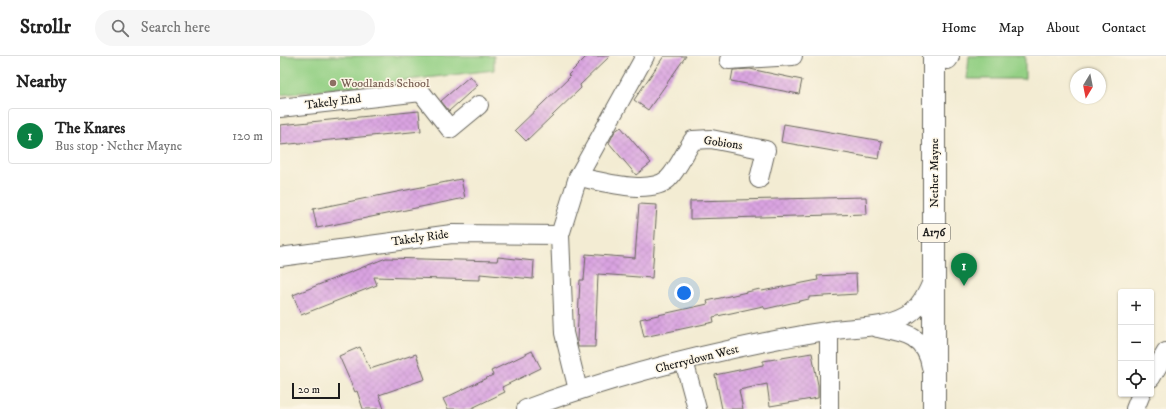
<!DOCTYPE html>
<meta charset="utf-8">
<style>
body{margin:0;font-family:"IM FELL DW Pica",serif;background:#f6f6f6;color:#222}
.controls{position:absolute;right:12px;bottom:12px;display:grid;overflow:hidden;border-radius:4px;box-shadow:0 1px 3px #0004}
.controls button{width:36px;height:36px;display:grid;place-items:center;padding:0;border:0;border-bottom:1px solid #e0e0e0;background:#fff;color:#222;font:20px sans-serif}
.compass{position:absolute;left:790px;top:12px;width:36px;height:36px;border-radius:50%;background:#fff;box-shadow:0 1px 3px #0004;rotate:190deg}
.scale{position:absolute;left:12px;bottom:10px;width:48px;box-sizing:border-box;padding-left:4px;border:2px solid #1c1c1c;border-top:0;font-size:11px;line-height:14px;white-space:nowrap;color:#1c1c1c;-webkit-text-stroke:3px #fcf5e5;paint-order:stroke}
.you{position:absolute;left:404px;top:237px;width:14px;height:14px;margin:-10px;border:3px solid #fff;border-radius:50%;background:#1a73e8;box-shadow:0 0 0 6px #1a73e833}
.badge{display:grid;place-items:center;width:26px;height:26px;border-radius:50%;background:#0b8043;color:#fff;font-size:13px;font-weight:700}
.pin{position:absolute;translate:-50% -33px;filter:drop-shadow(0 1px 2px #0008)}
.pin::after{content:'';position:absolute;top:21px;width:14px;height:12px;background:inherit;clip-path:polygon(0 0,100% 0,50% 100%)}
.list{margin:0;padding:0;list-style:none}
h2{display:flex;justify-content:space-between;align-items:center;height:52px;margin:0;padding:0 16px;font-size:17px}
h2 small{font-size:13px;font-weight:400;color:#767676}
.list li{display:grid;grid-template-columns:26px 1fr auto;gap:12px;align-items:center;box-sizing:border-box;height:56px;margin:0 8px 8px;padding:0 8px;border:1px solid #e0e0e0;border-radius:4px}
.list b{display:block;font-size:15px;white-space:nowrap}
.list p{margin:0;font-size:13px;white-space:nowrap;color:#767676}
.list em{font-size:13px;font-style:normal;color:#767676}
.icon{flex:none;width:22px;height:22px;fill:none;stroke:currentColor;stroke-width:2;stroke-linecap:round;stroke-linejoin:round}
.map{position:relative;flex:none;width:886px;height:353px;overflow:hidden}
header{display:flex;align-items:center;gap:24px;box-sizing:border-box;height:56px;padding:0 20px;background:#fff;border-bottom:1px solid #e0e0e0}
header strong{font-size:19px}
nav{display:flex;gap:22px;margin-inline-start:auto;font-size:14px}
.search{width:280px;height:36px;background:#f6f6f6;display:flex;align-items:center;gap:10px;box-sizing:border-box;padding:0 14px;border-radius:22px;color:#767676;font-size:15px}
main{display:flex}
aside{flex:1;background:#fff}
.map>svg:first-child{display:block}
</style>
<header>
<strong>Strollr</strong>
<div class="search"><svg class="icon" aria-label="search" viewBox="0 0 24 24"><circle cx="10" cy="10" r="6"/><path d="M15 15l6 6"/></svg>Search here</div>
<nav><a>Home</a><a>Map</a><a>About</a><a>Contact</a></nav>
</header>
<main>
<aside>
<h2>Nearby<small></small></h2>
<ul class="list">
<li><span class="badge">1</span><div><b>The Knares</b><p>Bus stop · Nether Mayne</p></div><em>120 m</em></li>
</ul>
</aside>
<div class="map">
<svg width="886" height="353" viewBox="0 0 886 353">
<defs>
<pattern id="building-cross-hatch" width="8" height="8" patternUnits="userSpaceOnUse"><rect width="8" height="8" fill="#d9a3e1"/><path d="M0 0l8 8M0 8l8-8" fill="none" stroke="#ba8cc0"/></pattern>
</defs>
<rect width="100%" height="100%" fill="#fcf5e5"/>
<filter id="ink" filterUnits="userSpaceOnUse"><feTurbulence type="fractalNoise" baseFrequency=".025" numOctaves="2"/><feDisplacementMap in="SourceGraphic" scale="8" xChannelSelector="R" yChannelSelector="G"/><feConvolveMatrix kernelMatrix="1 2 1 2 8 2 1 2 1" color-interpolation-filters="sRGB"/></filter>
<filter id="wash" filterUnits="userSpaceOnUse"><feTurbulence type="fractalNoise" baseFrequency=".012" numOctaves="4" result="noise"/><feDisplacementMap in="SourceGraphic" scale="16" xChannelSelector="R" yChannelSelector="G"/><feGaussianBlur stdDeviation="0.9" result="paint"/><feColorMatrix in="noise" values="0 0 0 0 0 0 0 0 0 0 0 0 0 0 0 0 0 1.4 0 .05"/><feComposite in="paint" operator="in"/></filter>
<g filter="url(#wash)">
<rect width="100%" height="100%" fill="#f3ecd3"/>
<g fill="#94d085" stroke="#587650">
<polygon points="0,0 214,0 214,14 0,39"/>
<polygon points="689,0 745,0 745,23 687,23"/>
</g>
<g id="blocks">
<g fill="url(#building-cross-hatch)">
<polygon points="307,0 330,0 300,29 301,32 246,85 235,74 290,21 288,19"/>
<polygon points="384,0 406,0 368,54 354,44"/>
<polygon points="470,13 522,24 519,38 451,25 453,14"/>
<polygon points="190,20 198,29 169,55 161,45"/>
<polygon points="139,55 141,75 0,89 0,69"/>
<polygon points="504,68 602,85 599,103 501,86"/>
<polygon points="341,71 371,107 356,119 329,87 335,75"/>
<polygon points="181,123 185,142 37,172 33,153"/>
<polygon points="586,141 587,158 410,163 410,145"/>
<polygon points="359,148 377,149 372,222 318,218 315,291 298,291 297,284 300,224 304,224 306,198 355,202"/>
<polygon points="218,201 254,205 253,223 200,218 200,224 94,221 97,229 21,259 13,239 106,202 217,205"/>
<polygon points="576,218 577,238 529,241 529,243 485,253 483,250 433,261 434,266 364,281 360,263 428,248 427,245 480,233 482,235 538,224 537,220"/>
<polygon points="80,291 90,313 136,298 145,323 99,339 104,353 83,353 77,335 75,336 59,300"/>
<polygon points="252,295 261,312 222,331 225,336 190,353 168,353 163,343 213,319 211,315"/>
<polygon points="532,297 538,329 538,342 490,350 487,328 459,334 463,353 442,353 435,319 483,309 483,305"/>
</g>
</g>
</g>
<g filter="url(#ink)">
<use href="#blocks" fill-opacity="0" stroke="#67655c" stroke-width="1"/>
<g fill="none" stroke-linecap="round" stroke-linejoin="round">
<g stroke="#67655c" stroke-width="20">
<g id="street">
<polyline points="449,4 513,0"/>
<polyline points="0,52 141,36 170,73 199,49"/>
<path d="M298,121C321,125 369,140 388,123C398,113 405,96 413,84L431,83L486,94L479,123"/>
<polyline points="0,201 172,178 280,179"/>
<path d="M597,272C624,277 646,279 651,311"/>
<polyline points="549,275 549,353"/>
<polyline points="404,305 417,353"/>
<polyline points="871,322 886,296"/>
<polyline points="298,334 284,277 280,179 298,121 365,0"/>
<path d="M246,353C328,322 414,300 500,283C518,280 536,276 554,274C576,271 605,272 625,261C640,254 649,234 654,220"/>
<polyline points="855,353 861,338"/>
</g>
</g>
<g stroke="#67655c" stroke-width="24">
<polyline id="secondary" points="667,2 668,0"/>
</g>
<g stroke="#67655c" stroke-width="24">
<polyline id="primary" points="654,0 654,353"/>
</g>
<use href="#street" stroke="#fff" stroke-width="18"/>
<use href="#secondary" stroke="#fff" stroke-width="22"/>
<use href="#primary" stroke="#fff" stroke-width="22"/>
</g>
</g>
<circle fill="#8d6e63" stroke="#fcf5e5" stroke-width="1.5" cx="53" cy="27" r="4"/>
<g text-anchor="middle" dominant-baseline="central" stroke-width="3" stroke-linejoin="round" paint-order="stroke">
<rect fill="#fcf5e5" stroke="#5f5d58" stroke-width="1" x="638" y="168" width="32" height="18" rx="3"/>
<g font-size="11" font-weight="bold" fill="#1c1c1c">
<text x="654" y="177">A176</text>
</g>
<g font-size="12" fill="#785e54" stroke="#fcf5e5" text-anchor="start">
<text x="61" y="27">Woodlands School</text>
</g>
<g font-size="12" fill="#1c1c1c" stroke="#fcf5e5">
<text transform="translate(53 46) rotate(-7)">Takely End</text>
<text transform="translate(443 87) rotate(8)">Gobions</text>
<text transform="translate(654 117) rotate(-90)">Nether Mayne</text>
<text transform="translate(140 182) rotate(-8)">Takely Ride</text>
<text transform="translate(417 303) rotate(-14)">Cherrydown West</text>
</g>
</g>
</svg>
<div class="controls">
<button>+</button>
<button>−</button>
<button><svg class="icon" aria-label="locate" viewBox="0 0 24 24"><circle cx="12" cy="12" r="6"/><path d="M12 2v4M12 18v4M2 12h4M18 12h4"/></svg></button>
</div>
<svg class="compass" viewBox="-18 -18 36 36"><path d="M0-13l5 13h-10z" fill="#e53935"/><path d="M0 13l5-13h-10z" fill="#767676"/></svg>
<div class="scale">20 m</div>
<div class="you"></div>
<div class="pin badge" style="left:684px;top:230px">1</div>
</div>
</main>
